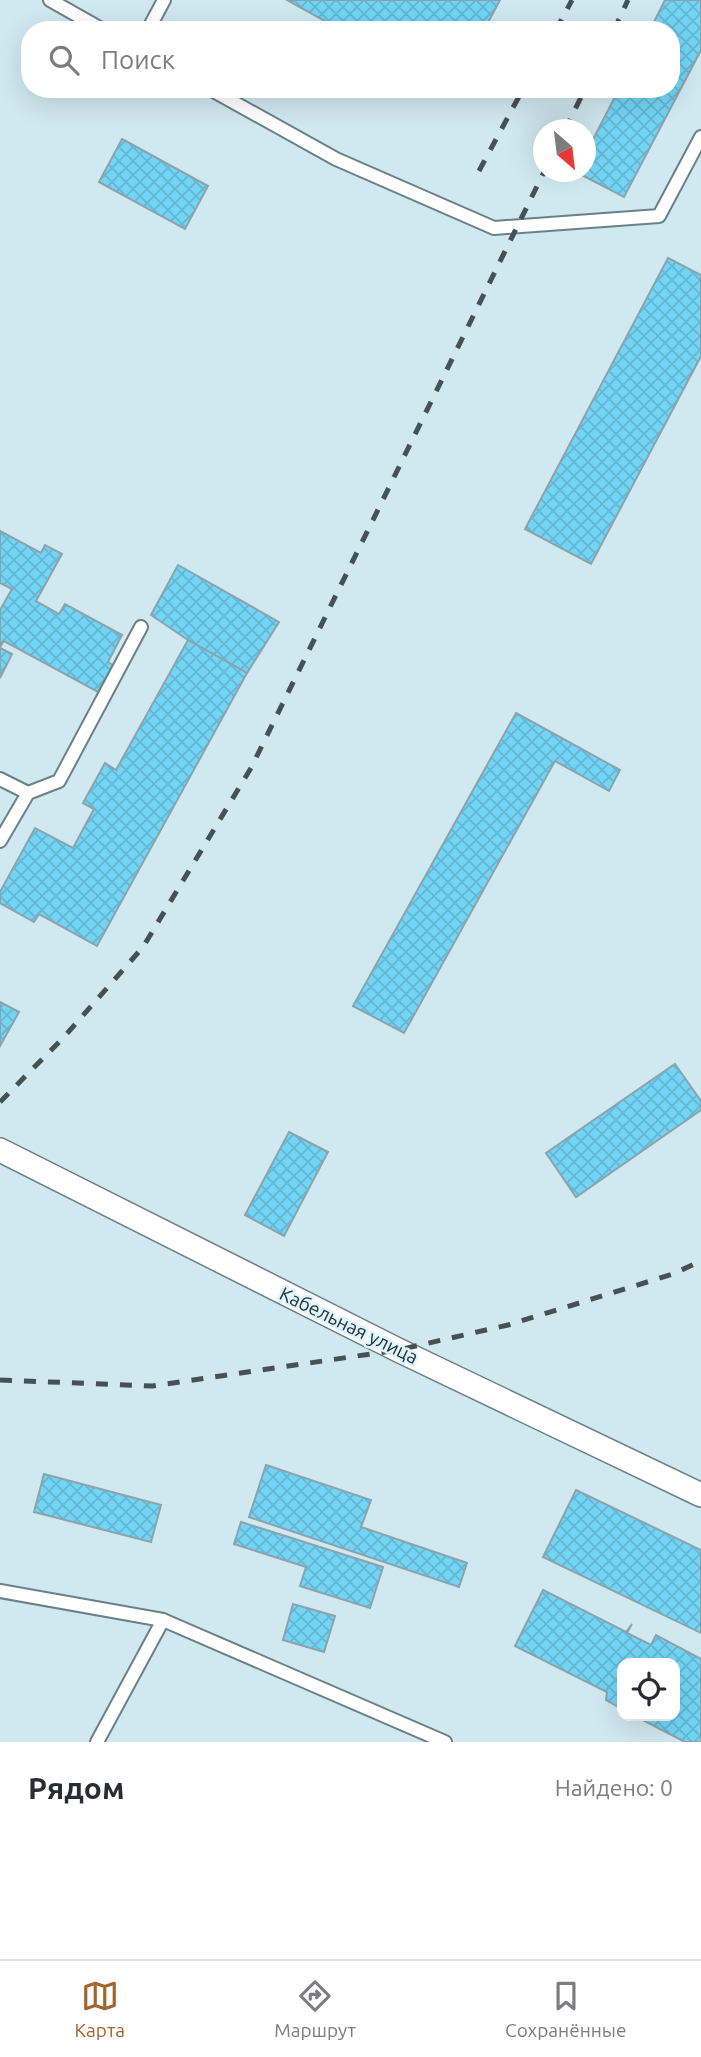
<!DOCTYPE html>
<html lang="ru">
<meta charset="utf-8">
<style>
body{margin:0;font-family:Ubuntu,sans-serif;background:#f2f2f3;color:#2b2b33}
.controls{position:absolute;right:21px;bottom:21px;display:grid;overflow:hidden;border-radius:14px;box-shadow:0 7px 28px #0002}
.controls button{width:63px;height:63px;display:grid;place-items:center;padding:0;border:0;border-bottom:2px solid #e1e1e2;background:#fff;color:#2b2b33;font:35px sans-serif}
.compass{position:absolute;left:533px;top:119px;width:63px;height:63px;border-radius:50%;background:#fff;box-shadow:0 7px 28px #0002;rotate:152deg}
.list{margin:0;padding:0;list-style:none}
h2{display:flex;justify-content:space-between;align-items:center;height:91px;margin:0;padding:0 28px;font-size:30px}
h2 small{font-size:23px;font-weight:400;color:#7c7c81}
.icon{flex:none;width:38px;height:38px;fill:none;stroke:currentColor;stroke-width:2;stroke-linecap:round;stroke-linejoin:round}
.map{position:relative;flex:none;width:701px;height:1742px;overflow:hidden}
.search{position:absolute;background:#fff;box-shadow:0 7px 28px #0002;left:21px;right:21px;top:21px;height:77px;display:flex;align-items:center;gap:18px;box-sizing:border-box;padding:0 24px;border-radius:28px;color:#7c7c81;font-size:26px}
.sheet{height:217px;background:#fff}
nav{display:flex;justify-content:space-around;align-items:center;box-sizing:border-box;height:98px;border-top:2px solid #e1e1e2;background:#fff;font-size:19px;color:#7c7c81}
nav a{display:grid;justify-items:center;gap:4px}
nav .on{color:#a3632c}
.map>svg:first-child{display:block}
</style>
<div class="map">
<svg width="701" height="1742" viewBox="0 0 701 1742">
<defs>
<pattern id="building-cross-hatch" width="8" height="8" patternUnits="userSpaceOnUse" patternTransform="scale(1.75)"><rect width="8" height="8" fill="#72d5f5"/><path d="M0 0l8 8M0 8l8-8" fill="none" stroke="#63b7d3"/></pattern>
</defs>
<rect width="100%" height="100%" fill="#d0e8f0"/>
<g fill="url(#building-cross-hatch)" stroke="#8da3ab" stroke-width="2">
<polygon points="287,0 500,0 484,30 341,30"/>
<polygon points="665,0 701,0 701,50 624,197 576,172 586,172 586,153 619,89 671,89 671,30 650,30"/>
<polygon points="122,139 208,186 185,229 99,182"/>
<polygon points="668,258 701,275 701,356 591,564 525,529"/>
<polygon points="0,531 41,553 45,545 62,554 36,601 59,614 65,604 122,635 108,662 113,665 98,692 4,641 0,647 0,610 12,589 0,583"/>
<polygon points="178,565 279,622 247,673 188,640 151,615"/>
<polygon points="188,640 247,673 97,946 39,914 34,922 0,903 0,892 35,828 73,848 94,809 83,803 105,763 116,770"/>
<polygon points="0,648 12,654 0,678"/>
<polygon points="516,713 620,770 609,791 555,761 404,1033 353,1006"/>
<polygon points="0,1002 19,1012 0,1046"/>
<polygon points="675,1064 701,1101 701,1110 576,1197 546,1153"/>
<polygon points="289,1132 328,1152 284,1236 245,1215"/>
<polygon points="266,1465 371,1500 361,1527 467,1563 459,1587 249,1517"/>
<polygon points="44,1474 161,1505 151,1542 34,1512"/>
<polygon points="576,1490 701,1550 701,1633 543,1557"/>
<polygon points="241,1522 383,1567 370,1608 300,1586 306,1567 234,1544"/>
<polygon points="543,1590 626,1632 632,1624 627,1633 651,1645 656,1635 701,1659 701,1742 685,1742 635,1716 675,1716 675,1663 622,1663 622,1709 606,1700 607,1692 515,1646"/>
<polygon points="293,1604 335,1616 324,1652 283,1640"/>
</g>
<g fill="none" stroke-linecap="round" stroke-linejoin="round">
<g stroke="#6b8189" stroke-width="16">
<g id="lane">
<polyline points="50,0 103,30"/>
<polyline points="148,30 164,0"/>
<polyline points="210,89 336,159 494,228 659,216 701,137"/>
<polyline points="0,779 28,793"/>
<polyline points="0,841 28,793 59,781 141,627"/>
<polyline points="0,1591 163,1620 445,1742"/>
<polyline points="97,1742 163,1620"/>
</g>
</g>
<g stroke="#6b8189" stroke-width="26">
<polyline id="street" points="0,1150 398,1350 701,1495"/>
</g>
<use href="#lane" stroke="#fff" stroke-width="12"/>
<use href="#street" stroke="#fff" stroke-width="23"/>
<g stroke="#465155" stroke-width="5" stroke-dasharray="12 12" stroke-linecap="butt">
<polyline points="556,30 572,0"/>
<polyline points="614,30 628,0"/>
<polyline points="565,130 585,89"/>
<polyline points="479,171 523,89"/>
<polyline points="0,1102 64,1037 143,947 251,768 544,172"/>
<polyline points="0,1380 152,1386 398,1350 508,1325 673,1274 701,1261"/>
</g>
</g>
<g text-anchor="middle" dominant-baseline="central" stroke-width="5" stroke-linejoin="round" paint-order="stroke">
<g font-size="19" fill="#2a3336" stroke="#ddf5fe">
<text transform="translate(349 1325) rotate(26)">Кабельная улица</text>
</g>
</g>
</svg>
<div class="controls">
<button><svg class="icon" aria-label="locate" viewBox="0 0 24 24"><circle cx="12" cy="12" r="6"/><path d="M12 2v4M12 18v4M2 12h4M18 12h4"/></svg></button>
</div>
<svg class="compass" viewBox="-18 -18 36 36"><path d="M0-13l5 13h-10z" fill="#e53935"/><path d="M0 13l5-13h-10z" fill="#7c7c81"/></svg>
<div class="search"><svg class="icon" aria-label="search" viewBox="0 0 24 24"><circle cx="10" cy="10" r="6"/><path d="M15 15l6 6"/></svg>Поиск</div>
</div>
<section class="sheet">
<h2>Рядом<small>Найдено: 0</small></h2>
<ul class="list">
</ul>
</section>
<nav>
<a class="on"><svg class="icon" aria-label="map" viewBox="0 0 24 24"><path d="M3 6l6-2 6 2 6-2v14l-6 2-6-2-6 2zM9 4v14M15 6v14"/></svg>Карта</a>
<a><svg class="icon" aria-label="directions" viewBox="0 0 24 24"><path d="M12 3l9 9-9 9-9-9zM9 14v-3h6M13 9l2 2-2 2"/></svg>Маршрут</a>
<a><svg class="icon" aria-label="saved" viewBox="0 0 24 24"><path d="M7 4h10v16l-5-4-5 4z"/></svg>Сохранённые</a>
</nav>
